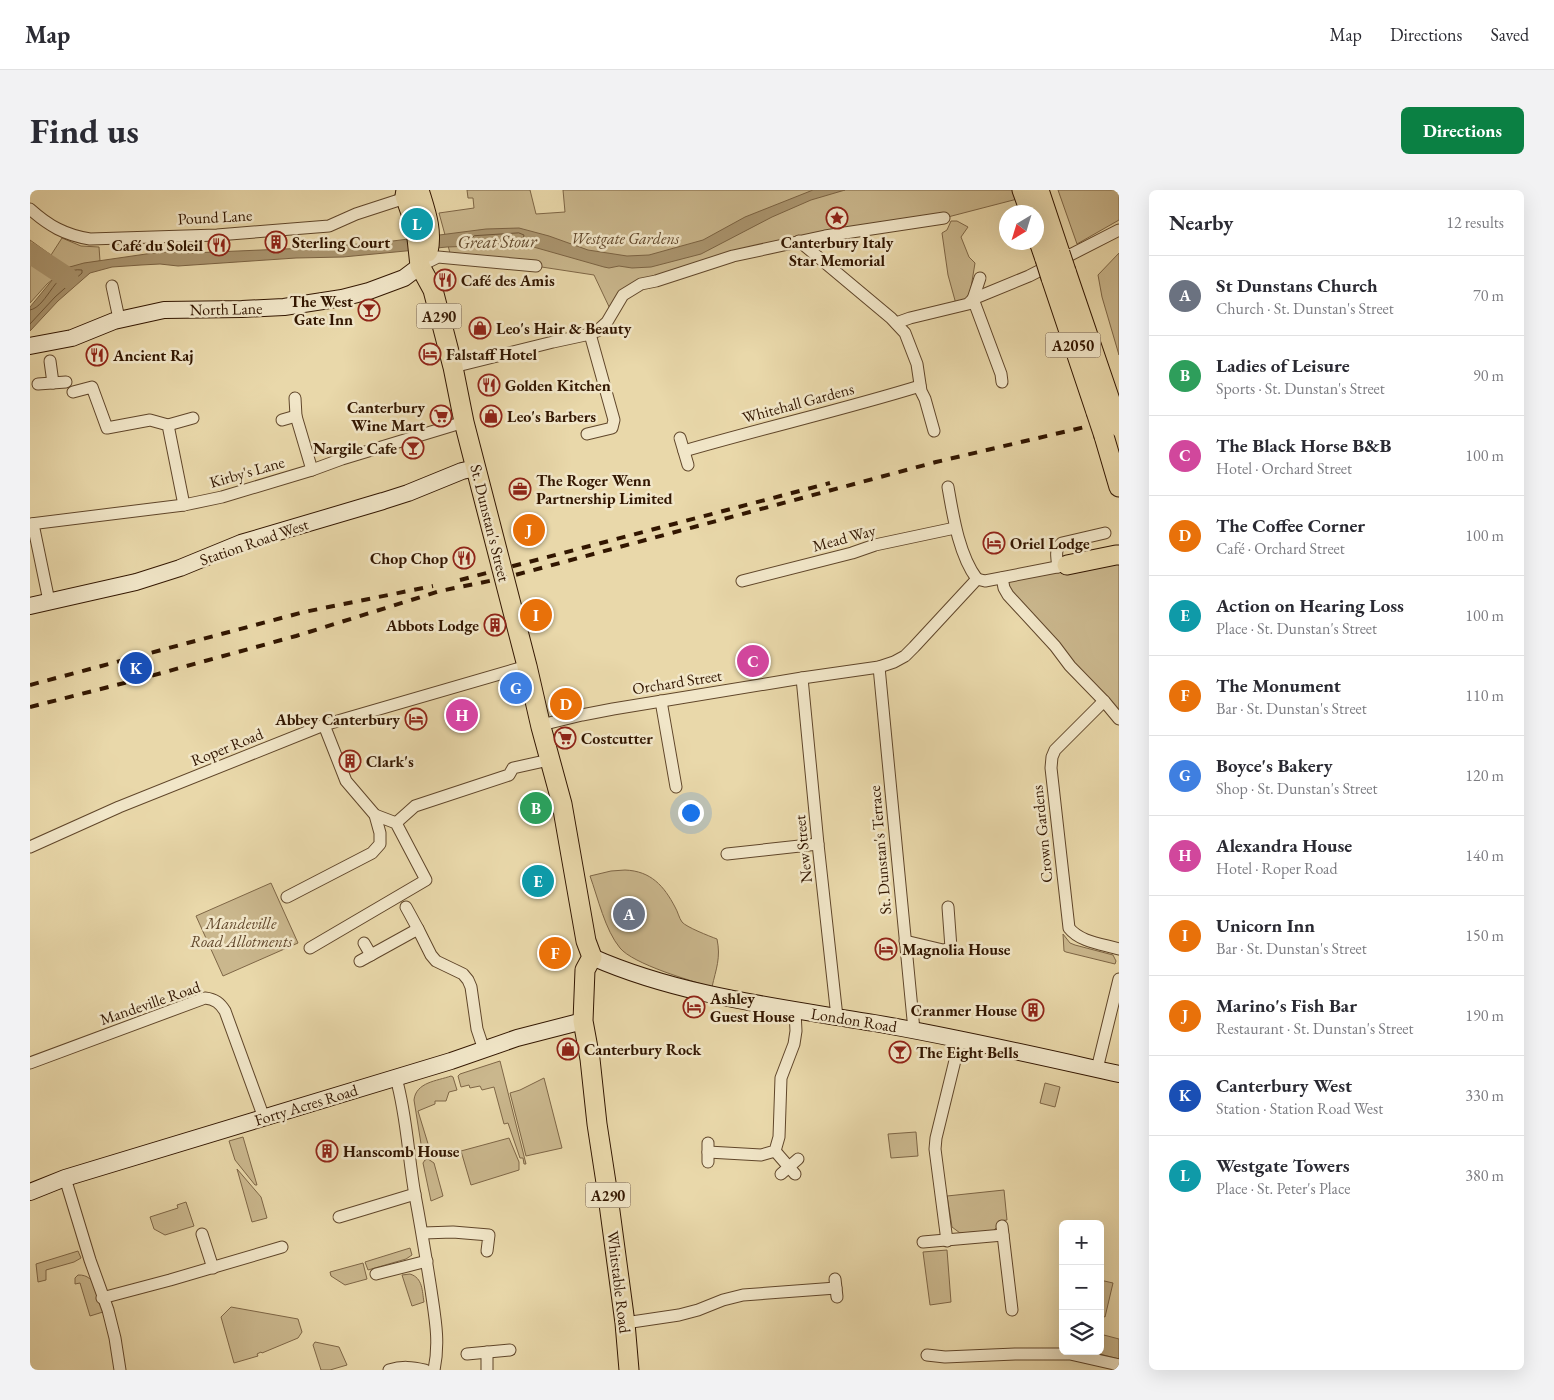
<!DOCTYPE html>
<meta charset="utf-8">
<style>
body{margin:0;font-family:"EB Garamond",serif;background:#f2f2f3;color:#2b2b33}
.controls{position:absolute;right:15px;bottom:15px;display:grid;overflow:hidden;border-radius:8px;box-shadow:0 5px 20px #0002}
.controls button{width:45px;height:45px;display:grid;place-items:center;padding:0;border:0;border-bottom:1px solid #e1e1e2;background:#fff;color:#2b2b33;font:25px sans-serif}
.compass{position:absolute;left:969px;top:15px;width:45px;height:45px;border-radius:50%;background:#fff;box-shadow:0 5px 20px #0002;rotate:218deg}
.you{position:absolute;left:660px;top:622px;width:18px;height:18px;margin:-12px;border:4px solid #fff;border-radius:50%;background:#1a73e8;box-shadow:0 0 0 8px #1a73e833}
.badge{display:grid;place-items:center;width:32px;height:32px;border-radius:50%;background:#0b8043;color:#fff;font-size:16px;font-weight:700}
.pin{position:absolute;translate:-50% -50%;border:2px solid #fff;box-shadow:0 1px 5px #0006}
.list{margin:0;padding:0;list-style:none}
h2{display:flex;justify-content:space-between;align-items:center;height:65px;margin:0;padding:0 20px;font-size:21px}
h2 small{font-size:16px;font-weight:400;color:#7c7c81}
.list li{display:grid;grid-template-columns:32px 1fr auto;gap:15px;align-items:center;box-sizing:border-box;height:80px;padding:0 20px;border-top:1px solid #e1e1e2}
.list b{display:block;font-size:19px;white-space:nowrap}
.list p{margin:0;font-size:16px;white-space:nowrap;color:#7c7c81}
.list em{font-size:16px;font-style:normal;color:#7c7c81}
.icon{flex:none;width:28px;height:28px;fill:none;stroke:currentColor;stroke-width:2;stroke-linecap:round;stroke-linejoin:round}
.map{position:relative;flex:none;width:1089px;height:1180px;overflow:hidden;border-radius:8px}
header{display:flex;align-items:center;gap:30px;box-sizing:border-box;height:70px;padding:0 25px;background:#fff;border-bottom:1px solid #e1e1e2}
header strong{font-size:24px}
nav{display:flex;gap:28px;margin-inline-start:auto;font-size:18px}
.intro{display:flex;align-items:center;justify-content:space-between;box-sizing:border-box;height:120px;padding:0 30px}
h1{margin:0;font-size:35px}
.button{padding:12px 22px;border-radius:8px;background:#0b8043;color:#fff;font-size:18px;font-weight:700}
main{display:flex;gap:30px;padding:0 30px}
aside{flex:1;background:#fff;border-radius:8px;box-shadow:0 5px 20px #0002}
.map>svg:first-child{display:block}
</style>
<header>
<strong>Map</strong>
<nav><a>Map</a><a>Directions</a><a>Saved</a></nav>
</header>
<div class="intro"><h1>Find us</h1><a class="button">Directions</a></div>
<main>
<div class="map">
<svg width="1089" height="1180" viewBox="0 0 1089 1180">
<rect width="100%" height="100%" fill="#e9d8aa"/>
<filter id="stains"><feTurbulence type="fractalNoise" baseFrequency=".004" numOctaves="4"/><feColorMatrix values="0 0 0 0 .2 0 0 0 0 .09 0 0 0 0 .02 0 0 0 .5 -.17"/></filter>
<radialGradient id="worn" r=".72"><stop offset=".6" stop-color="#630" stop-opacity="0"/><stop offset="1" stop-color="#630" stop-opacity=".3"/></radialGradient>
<g fill="#cab78d" stroke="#7e6646">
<polygon points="437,0 500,0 506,24 535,22 533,0 992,0 995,7 914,28 761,51 611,94 582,123 564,85 420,63 409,23 444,18 443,8 438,8"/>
<polygon points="1028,0 1089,0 1089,30 1047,54"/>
<polygon points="921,31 927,31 938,37 931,47 939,67 945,73 939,110 926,114 918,85 912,43 917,40"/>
<polygon points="32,48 51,56 69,57 70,71 37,78 17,94 0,113 0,50 21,65"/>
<polygon points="1089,63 1089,165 1072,107 1068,85"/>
<polygon points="1089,365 1089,529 990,420 972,388"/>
<path d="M595,680C621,681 634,696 645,717C648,722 649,728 652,732C656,737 679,746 687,749C691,768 686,779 682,797C661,791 603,774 590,758C575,740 568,708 560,686L581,681Z"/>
<polygon points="241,693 268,753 193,786 166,726"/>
<polygon points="1033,744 1040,753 1045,755 1083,765 1086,771 1085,774 1036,762 1034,761"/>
<polygon points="470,871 496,974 494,974 493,968 490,968 478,933 474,934 464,897 452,900 450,896 440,898 439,895 431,897 428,886 430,884"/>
<path d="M421,886L423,887L427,900L419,902L416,911H405V914L388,921L399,957L397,960L394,961L392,960L384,910C386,892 407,891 421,886Z"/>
<polygon points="514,888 532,958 496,966 480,903 490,900"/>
<polygon points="1015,893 1030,897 1025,917 1010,913"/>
<polygon points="886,942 888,966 861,968 858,944"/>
<polygon points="213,947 227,995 225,995 205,970 199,951"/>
<polygon points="479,948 489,972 489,980 441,995 431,961"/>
<polygon points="398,969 404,973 413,1006 401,1011 393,973 395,970"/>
<polygon points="207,979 231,1007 237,1028 222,1032"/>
<polygon points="974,1000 977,1030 969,1031 968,1036 963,1041 930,1043 922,1037 917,1006"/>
<polygon points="156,1012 164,1036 135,1045 124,1039 120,1027 148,1018 147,1015"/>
<polygon points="380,1058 382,1065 376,1069 338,1080 335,1072"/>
<polygon points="917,1060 921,1112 900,1115 893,1062"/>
<polygon points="48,1061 51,1068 44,1072 16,1080 16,1090 8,1092 6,1074"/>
<polygon points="333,1073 337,1089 315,1095 301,1086 300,1082"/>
<path d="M380,1084C393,1088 392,1101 394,1112L382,1116L372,1085Z"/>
<path d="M48,1085C67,1084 69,1108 73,1122L60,1126L50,1093L45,1094V1088Z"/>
<polygon points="1070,1090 1083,1093 1075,1127 1072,1126 1071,1129"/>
<polygon points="201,1117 268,1129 272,1142 268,1148 232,1163 231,1162 227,1164 228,1166 204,1173 191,1127"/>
<polygon points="1070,1144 1089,1149 1089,1169 1058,1161 1070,1161"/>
<polygon points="285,1152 309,1157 317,1175 300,1180 291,1180 283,1155"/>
</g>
<polygon fill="#ab9670" stroke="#7b6343" points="783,0 815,0 781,10 742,27 671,64 621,77 602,78 589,76 579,78 574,77 493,54 417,57 313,67 266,68 148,76 130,74 111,75 82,77 60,83 28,111 0,141 0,117 23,89 36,78 54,73 130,62 161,63 278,58 355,52 456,39 489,38 519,46 558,60 597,66 619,65 673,50 715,27"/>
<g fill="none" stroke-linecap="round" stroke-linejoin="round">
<g stroke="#6e5638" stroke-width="1">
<polygon points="489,43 494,45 493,49 444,51 442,48 444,46"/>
<path d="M0,120C18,117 26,76 52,80V83L25,107L0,134"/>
</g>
<polyline stroke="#ab9670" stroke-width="21" points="0,63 38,88"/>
<g stroke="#60462a" stroke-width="13">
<g id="street">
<path d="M0,19C19,36 35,45 60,49L187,45L299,36L326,24L369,10L375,6"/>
<polyline points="769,51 861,128 875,143 887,174 891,201 895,209 904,241"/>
<polyline points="390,76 408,67 506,76"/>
<polyline points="950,88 943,109 971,184 972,192"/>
<polyline points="82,96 88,124 90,129"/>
<polyline points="866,133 880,128 938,114 943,109 999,86 1089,40"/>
<polyline points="20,171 23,193"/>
<polyline points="423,177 523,152 560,144 567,141 577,132 593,105 611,94 626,91 703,66 795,46 914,28"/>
<polyline points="8,194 36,192"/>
<polyline points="43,202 62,197 77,238 120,230 138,235 154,315"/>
<polyline points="265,208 266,226 282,280"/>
<polyline points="252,230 266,226"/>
<polyline points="138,235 163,228"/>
<polyline points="557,244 582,238 584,230 560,144"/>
<polyline points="650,248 658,275"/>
<path d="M654,261C733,238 812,220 890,196"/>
<path d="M918,297C923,326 929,365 947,389"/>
<polyline points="0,334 154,315 192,307 282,280 312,269 434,232"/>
<polyline points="3,334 19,411"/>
<path d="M1028,377C1027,368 1024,359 1032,353L1075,343"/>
<polyline points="972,388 974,398 978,405 1025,456 1040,476 1074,511 1089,529"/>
<polyline points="947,389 955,391 1037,375"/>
<polyline points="712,391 822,363 845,355 925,338"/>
<polyline points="849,477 884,840"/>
<polyline points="772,488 788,654 807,827"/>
<polyline points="631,511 646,597"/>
<path d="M1074,511L1025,560L1022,567L1021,578L1039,738C1050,752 1072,754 1089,759"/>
<polyline points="511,535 552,525 583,519 772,488 849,477 864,472 875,466 884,457 947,389"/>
<polyline points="366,633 385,616 479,585 483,578 519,570"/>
<polyline points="0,657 89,617 294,535 497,476"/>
<polyline points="697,664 788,654"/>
<polyline points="257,707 342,663 350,654 350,643 345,625 316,591 294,535"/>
<polyline points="376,717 388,739"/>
<polyline points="875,751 913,760 921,758 918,717"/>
<polyline points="334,753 341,765"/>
<polyline points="280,758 396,690 366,633 345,625"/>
<polyline points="330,771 388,739 401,765 406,771 433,784 438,790 441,797 447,839 454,860"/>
<path d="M0,873L175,808C185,809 190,813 195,821L234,928"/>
<polyline points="1067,879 1089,789"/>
<path d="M366,888C377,926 378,966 385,1005C391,1037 396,1068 401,1100C405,1128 410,1152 404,1180"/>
<polyline points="745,961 765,984"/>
<polyline points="678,962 731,965 745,961 749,947 751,888 764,854 766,841 765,821"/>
<polyline points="678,972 678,953"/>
<polyline points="751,984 768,969"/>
<polyline points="35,988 60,1070 78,1120 85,1148 90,1180"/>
<polyline points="309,1027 385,1004"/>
<polyline points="972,1036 982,1120"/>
<polyline points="393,1043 423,1042 459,1045 457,1061"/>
<polyline points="172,1044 183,1078"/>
<polyline points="917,1051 905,959 906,948 930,850"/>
<polyline points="893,1052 973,1045"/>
<polyline points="346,1084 397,1071"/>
<polyline points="805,1089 807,1107"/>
<polyline points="72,1108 140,1090 252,1057"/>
<polyline points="595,1133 649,1125 668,1120 693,1110 713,1105 806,1098"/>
<polyline points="457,1162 457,1180"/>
<polyline points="437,1164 480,1160"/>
<polyline points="897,1165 915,1167 985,1164 1040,1164 1089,1175"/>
<path d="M359,1180C372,1176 382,1177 395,1180"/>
</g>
</g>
<g stroke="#321600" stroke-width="18">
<g id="secondary">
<polyline points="0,156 42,148 84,131 134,120 212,119 254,117 312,108 339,101 374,88 390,76"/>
<polyline points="0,416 106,392 150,378 211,353 353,311 378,303 432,281 446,278"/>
<path d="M562,767C650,806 750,817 844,833C926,847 1008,866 1089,884"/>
<polyline points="0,1002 35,988 421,871 487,848 553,831"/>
</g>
</g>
<g stroke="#321600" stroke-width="21">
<g id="primary">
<polyline points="376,0 375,6 382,26"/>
<path d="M389,0C395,20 403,40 398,62"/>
<polyline points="992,0 1000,22"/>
<polyline points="1009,0 1030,63"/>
<polyline points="386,39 390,76 403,100 423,177 434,232 497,476 511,537 532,614 556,751 562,767 555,780 553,831 560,869 567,934 577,999 595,1133 599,1180"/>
<polyline points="1006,43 1015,69"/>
<polyline points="1036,81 1082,216"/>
<polyline points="1021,88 1066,222"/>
<polyline points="1074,246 1089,297"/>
<polyline points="1037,375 1086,365 1089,365"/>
</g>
</g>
<use href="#street" stroke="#f1e6c8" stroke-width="11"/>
<use href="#secondary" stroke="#f1e6c8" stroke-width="16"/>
<use href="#primary" stroke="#e9d8aa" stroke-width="19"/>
<g stroke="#321600" stroke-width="4" stroke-dasharray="9 9" stroke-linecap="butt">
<polyline points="430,390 800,293"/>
<polyline points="0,495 274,422 403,396"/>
<polyline points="0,517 106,490 266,446 410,401 474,388 906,272 1089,229"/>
</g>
<g stroke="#321600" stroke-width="21" stroke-linecap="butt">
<g id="primary-bridge">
<polyline points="1030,63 1036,81"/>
<polyline points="1015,69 1021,88"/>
<polyline points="1082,216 1089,237"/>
<polyline points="1066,222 1074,246"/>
</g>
</g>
<use href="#primary-bridge" stroke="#e9d8aa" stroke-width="19"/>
</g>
<defs>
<g id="sight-ring" transform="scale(1.125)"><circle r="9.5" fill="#f1e6c8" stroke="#8f2418" stroke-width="1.5"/><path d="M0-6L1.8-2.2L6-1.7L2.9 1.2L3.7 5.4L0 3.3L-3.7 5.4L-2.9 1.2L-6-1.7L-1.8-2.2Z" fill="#8f2418"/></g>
<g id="building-ring" transform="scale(1.125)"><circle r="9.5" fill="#f1e6c8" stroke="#8f2418" stroke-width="1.5"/><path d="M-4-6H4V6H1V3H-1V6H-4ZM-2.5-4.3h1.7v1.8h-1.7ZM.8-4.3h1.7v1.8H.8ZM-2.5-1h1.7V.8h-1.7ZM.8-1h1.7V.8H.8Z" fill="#8f2418"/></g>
<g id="restaurant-ring" transform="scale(1.125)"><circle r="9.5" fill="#f1e6c8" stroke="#8f2418" stroke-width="1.5"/><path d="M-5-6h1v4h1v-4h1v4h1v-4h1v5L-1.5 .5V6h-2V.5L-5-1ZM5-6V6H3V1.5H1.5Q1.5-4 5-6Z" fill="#8f2418"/></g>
<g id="bar-ring" transform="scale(1.125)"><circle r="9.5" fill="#f1e6c8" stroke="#8f2418" stroke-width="1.5"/><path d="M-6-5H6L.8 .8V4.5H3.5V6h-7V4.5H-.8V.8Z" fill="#8f2418"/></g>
<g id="shop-ring" transform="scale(1.125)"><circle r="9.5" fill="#f1e6c8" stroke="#8f2418" stroke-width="1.5"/><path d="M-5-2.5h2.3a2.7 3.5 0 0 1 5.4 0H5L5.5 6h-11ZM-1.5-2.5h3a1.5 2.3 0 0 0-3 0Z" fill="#8f2418"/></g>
<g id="hotel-ring" transform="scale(1.125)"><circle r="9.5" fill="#f1e6c8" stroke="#8f2418" stroke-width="1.5"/><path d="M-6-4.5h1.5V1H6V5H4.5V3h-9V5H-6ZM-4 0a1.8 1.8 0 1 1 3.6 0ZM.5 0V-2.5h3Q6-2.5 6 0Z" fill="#8f2418"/></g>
<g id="supermarket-ring" transform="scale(1.125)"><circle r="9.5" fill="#f1e6c8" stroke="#8f2418" stroke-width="1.5"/><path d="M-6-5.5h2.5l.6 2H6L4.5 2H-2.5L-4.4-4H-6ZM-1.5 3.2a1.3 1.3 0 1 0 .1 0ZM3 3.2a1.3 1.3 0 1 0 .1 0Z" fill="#8f2418"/></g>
<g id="office-ring" transform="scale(1.125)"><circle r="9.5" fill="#f1e6c8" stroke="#8f2418" stroke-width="1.5"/><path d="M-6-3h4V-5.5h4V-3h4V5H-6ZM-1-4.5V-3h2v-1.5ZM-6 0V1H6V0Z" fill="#8f2418"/></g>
</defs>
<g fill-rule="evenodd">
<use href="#sight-ring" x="807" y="28"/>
<use href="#building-ring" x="246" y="52"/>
<use href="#restaurant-ring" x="189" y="55"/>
<use href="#restaurant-ring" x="415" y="90"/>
<use href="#bar-ring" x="339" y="120"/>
<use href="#shop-ring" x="450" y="138"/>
<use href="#hotel-ring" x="400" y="164"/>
<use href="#restaurant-ring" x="67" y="165"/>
<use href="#restaurant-ring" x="459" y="195"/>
<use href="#supermarket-ring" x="411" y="226"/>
<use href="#shop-ring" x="461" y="226"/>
<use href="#bar-ring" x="383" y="258"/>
<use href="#office-ring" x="490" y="299"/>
<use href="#hotel-ring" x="964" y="353"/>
<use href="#restaurant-ring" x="434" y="368"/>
<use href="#building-ring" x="465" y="435"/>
<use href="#hotel-ring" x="386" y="529"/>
<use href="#supermarket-ring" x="535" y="548"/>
<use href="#building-ring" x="320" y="571"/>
<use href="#hotel-ring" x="856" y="759"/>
<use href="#hotel-ring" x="664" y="817"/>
<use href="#building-ring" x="1003" y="820"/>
<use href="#shop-ring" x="538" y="859"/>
<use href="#bar-ring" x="870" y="862"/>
<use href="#building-ring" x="297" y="961"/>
</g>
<g text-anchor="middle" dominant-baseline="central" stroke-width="5" stroke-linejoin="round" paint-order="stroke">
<g fill="#f1e6c8" stroke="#6b543c" stroke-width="1">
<rect x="386.5" y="113.5" width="45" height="25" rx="4"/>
<rect x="1015.5" y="142.5" width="55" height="25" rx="4"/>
<rect x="555.5" y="992.5" width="45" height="25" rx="4"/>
</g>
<g font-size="15" font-weight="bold" fill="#321600">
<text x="409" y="126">A290</text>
<text x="1043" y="155">A2050</text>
<text x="578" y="1005">A290</text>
</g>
<g font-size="16" fill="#321600" stroke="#f1e6c8">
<text transform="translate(185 27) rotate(-3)">Pound Lane</text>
<text transform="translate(196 119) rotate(-1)">North Lane</text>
<text transform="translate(768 213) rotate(-15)">Whitehall Gardens</text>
<text transform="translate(217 282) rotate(-16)">Kirby's Lane</text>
<text transform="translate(460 333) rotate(76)">St. Dunstan's Street</text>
<text transform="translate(814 348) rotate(-15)">Mead Way</text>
<text transform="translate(224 352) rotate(-19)">Station Road West</text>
<text transform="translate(647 492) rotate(-9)">Orchard Street</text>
<text transform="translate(197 557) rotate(-22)">Roper Road</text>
<text transform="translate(1012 644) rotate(-96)">Crown Gardens</text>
<text transform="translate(773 659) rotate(-96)">New Street</text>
<text transform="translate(850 660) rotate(-95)">St. Dunstan's Terrace</text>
<text transform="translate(120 813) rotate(-19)">Mandeville Road</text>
<text transform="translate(824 830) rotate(9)">London Road</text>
<text transform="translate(276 915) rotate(-17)">Forty Acres Road</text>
<text transform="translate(589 1092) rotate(83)">Whitstable Road</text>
</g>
<g font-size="16" font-style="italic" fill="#60462a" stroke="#f1e6c8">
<text x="595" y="48">Westgate Gardens</text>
<text x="211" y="733">Mandeville<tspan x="211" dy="18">Road Allotments</tspan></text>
</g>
<g font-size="16" font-weight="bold" fill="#321600" stroke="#f1e6c8" text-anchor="start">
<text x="262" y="52">Sterling Court</text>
<text x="807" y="52" text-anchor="middle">Canterbury Italy<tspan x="807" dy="18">Star Memorial</tspan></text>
<text x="173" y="55" text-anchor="end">Café du Soleil</text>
<text x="431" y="90">Café des Amis</text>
<text x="323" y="111" text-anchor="end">The West<tspan x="323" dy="18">Gate Inn</tspan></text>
<text x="466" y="138">Leo's Hair &amp; Beauty</text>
<text x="416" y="164">Falstaff Hotel</text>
<text x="83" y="165">Ancient Raj</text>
<text x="475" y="195">Golden Kitchen</text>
<text x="395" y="217" text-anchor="end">Canterbury<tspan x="395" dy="18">Wine Mart</tspan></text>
<text x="477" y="226">Leo's Barbers</text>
<text x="367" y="258" text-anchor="end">Nargile Cafe</text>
<text x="506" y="290">The Roger Wenn<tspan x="506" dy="18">Partnership Limited</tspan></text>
<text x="980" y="353">Oriel Lodge</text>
<text x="418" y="368" text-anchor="end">Chop Chop</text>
<text x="449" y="435" text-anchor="end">Abbots Lodge</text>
<text x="370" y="529" text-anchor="end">Abbey Canterbury</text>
<text x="551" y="548">Costcutter</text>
<text x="336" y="571">Clark's</text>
<text x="872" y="759">Magnolia House</text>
<text x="680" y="808">Ashley<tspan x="680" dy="18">Guest House</tspan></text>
<text x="987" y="820" text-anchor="end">Cranmer House</text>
<text x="554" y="859">Canterbury Rock</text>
<text x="886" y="862">The Eight Bells</text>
<text x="313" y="961">Hanscomb House</text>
</g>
<g font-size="18" font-style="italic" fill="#62492d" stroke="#f1e6c8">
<text transform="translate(467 51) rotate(-1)">Great Stour</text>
</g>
</g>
<rect width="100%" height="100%" filter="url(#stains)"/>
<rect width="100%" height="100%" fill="url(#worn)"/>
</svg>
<div class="controls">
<button>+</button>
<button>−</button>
<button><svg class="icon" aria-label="layers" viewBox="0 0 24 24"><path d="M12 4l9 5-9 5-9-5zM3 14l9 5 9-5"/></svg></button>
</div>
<svg class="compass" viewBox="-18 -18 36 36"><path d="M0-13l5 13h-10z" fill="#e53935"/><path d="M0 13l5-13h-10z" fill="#7c7c81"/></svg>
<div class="you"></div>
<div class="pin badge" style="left:599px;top:724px;background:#6b7280">A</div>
<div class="pin badge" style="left:506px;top:618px;background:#2e9e5b">B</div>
<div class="pin badge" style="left:723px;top:471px;background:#d1479c">C</div>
<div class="pin badge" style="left:536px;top:514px;background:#e8710a">D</div>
<div class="pin badge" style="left:508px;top:691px;background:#0f9aa8">E</div>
<div class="pin badge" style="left:525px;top:763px;background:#e8710a">F</div>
<div class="pin badge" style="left:486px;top:498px;background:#3f7fe0">G</div>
<div class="pin badge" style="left:432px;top:525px;background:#d1479c">H</div>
<div class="pin badge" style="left:506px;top:425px;background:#e8710a">I</div>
<div class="pin badge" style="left:499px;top:340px;background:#e8710a">J</div>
<div class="pin badge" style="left:106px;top:478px;background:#1a4fb4">K</div>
<div class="pin badge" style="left:387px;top:34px;background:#0f9aa8">L</div>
</div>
<aside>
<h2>Nearby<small>12 results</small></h2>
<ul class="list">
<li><span class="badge" style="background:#6b7280">A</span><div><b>St Dunstans Church</b><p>Church · St. Dunstan's Street</p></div><em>70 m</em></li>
<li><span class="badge" style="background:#2e9e5b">B</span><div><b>Ladies of Leisure</b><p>Sports · St. Dunstan's Street</p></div><em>90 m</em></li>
<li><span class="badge" style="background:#d1479c">C</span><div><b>The Black Horse B&amp;B</b><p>Hotel · Orchard Street</p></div><em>100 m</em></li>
<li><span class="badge" style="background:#e8710a">D</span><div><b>The Coffee Corner</b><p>Café · Orchard Street</p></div><em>100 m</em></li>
<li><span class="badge" style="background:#0f9aa8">E</span><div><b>Action on Hearing Loss</b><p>Place · St. Dunstan's Street</p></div><em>100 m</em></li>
<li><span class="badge" style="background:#e8710a">F</span><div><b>The Monument</b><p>Bar · St. Dunstan's Street</p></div><em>110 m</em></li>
<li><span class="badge" style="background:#3f7fe0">G</span><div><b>Boyce's Bakery</b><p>Shop · St. Dunstan's Street</p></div><em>120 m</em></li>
<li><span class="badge" style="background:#d1479c">H</span><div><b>Alexandra House</b><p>Hotel · Roper Road</p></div><em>140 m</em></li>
<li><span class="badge" style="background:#e8710a">I</span><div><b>Unicorn Inn</b><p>Bar · St. Dunstan's Street</p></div><em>150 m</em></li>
<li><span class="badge" style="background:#e8710a">J</span><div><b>Marino's Fish Bar</b><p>Restaurant · St. Dunstan's Street</p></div><em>190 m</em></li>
<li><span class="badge" style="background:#1a4fb4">K</span><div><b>Canterbury West</b><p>Station · Station Road West</p></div><em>330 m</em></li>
<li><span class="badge" style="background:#0f9aa8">L</span><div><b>Westgate Towers</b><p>Place · St. Peter's Place</p></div><em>380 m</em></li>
</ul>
</aside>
</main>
